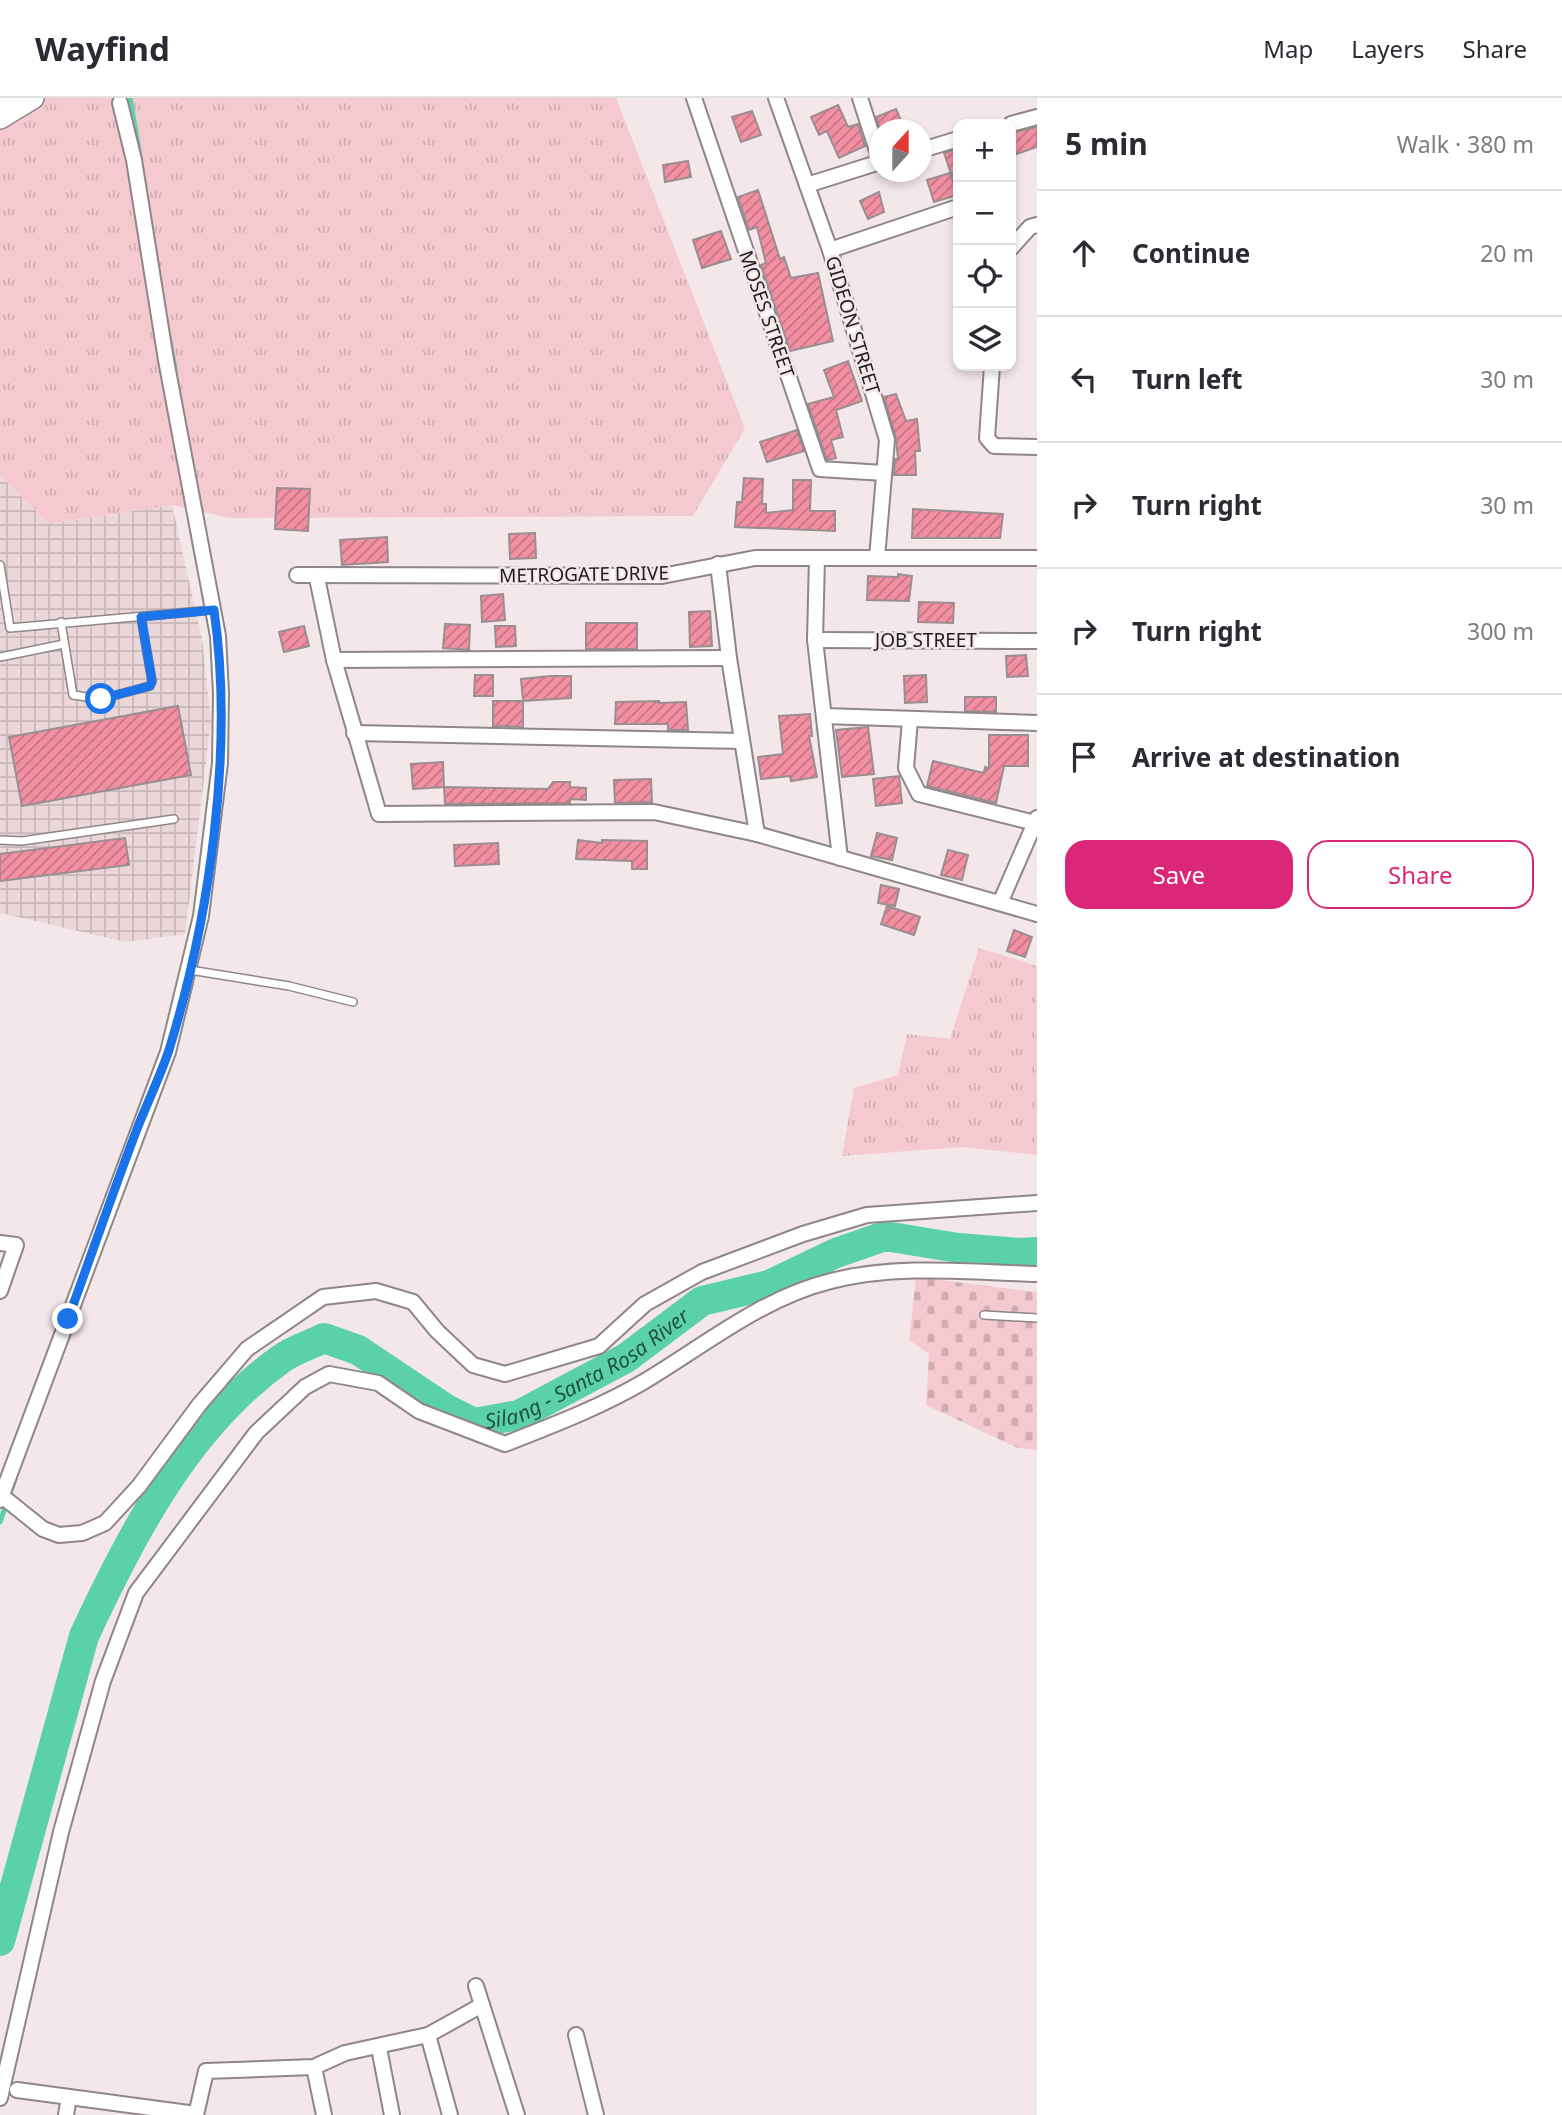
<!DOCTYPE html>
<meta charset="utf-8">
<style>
body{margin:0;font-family:"Noto Sans",sans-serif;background:#f2f2f3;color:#2b2b33}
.controls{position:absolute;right:21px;top:21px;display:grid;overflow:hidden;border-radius:14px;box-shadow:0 4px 10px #0003}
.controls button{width:63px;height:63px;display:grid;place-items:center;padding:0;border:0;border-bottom:2px solid #e1e1e2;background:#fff;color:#2b2b33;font:35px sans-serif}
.compass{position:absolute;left:869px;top:21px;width:63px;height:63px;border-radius:50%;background:#fff;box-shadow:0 4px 10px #0003;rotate:21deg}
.stop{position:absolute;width:21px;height:21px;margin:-16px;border:5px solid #1a73e8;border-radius:50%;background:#fff}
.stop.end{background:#1a73e8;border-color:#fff;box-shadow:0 2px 7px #0008}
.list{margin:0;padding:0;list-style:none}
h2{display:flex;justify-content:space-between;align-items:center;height:91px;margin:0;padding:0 28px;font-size:30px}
h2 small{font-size:23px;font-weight:400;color:#7c7c81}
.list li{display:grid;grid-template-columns:46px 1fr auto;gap:21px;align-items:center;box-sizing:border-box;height:126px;padding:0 28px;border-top:2px solid #e1e1e2}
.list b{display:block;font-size:26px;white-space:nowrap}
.list em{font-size:23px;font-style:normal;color:#7c7c81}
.actions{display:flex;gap:14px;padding:21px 28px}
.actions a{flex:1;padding:16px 0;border:2px solid #db2777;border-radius:21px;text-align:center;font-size:24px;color:#db2777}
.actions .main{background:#db2777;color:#fff}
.icon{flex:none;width:38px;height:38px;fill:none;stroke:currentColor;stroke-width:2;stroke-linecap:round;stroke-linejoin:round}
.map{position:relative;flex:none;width:1037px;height:2017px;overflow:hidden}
header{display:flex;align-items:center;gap:42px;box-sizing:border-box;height:98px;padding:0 35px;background:#fff;border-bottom:2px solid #e1e1e2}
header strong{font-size:33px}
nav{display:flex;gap:38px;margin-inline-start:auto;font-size:24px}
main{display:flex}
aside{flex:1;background:#fff}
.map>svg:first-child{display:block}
</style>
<header>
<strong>Wayfind</strong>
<nav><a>Map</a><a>Layers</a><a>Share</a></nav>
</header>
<main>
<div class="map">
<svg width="1037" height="2017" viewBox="0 0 1037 2017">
<defs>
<pattern id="industrial-grid" width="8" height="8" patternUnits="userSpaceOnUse" patternTransform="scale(1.75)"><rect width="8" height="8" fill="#ebd7da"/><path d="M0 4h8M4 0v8" fill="none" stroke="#c9b8ba"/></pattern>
<pattern id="grass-tufts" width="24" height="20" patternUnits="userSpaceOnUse" patternTransform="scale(1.75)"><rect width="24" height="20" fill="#f4cad0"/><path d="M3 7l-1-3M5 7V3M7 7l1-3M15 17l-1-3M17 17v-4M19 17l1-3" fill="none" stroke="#d1adb2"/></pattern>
<pattern id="cemetery-stones" width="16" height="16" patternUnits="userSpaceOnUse" patternTransform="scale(1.75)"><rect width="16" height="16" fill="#f4cad0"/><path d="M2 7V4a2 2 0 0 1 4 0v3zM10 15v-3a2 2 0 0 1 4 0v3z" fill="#d1adb2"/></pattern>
<pattern id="building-hatch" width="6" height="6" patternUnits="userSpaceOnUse" patternTransform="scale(1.75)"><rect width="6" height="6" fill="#f38fa3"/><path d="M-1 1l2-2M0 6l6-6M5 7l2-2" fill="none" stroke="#c47484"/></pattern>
</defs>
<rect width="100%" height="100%" fill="#f3e7e9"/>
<polygon fill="url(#industrial-grid)" points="0,377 49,426 172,407 202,541 211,623 185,836 126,844 0,815"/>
<g fill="url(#grass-tufts)">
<polygon points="0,0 616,0 745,330 693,418 229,420 172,407 49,426 0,377"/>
<polygon points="979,850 1037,868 1037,1057 963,1049 842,1058 854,990 898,977 907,936 950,941"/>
</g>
<polygon fill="url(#cemetery-stones)" points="916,1179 1037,1194 1037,1352 1018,1350 926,1307 929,1256 909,1242"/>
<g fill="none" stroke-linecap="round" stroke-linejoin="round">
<g stroke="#5ad1ab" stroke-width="5">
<polyline points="130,0 139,53"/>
<polyline points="169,239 175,271"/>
<polyline points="184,915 191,887"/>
<polyline points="0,1424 15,1381"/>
</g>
<path stroke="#5ad1ab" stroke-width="30" id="s1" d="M0,1843L84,1538C131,1437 187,1328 281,1261C293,1252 310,1247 324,1240L358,1252L446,1311L474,1325L519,1317L626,1260L702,1203L769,1187L836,1155L885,1138L958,1150L1021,1155L1037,1154"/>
</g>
<g fill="url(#building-hatch)" stroke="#998e90" stroke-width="2">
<polygon points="838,7 848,29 858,26 865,48 839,60 827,33 819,37 811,19"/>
<polygon points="896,11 905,32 880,32 876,19"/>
<polygon points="752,13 761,37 741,44 732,19"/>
<polygon points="1037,29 1037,49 1011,58 1011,35"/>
<polygon points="958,51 958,90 956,90 944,55"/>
<polygon points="688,63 691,79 665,84 663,67"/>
<polygon points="950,75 957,97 934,104 927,82"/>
<polygon points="758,92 780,161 784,159 791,180 818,175 833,243 790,253 761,167 766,165 757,129 749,132 738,99"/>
<polygon points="879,94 884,114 868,121 860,103"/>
<polygon points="721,133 731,161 702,170 693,142"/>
<polygon points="848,263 862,303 836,312 843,339 831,342 836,360 827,362 808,306 834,299 824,272"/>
<polygon points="896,296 906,323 917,321 920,353 915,353 916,377 894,377 895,361 898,361 896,340 884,299"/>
<polygon points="797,332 804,353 767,364 760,344"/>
<polygon points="744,380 763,381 762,406 766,406 766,415 793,412 793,382 811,382 810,413 835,413 835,433 735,429 737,404 742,404"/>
<polygon points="277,390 310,391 308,433 275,431"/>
<polygon points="913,411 1003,416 1000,440 912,440"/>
<polygon points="535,435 536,460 510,461 509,436"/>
<polygon points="387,439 388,464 342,467 340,442"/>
<polygon points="898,476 912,478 909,503 867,502 868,478 898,479"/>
<polygon points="503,496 505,522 482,524 481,498"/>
<polygon points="919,504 954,505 953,525 918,524"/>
<polygon points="710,513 712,548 690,549 689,514"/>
<rect x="586" y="525" width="51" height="26"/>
<polygon points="445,526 470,527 469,552 443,550"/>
<polygon points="304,528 309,548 284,554 279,534"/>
<polygon points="495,528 515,528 516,548 496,549"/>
<polygon points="1026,557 1028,578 1007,579 1006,558"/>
<polygon points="475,577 493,577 493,598 474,598"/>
<polygon points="926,577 927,604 905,605 904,578"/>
<polygon points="551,578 571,578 571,600 523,603 521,581"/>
<polygon points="965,599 996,599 996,614 965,613"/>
<polygon points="493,603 523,603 523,629 493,628"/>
<polygon points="659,603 659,605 686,604 688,632 668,632 668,626 615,626 616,604"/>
<polygon points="178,608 191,677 22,708 9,639"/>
<polygon points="810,616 812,638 809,638 817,679 791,683 790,678 761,681 758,659 783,656 779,618"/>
<polygon points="868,629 874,676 842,679 836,632"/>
<polygon points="989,637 1028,637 1028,668 1004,668 996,705 927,688 933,663 984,675 985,669 989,670"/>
<polygon points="443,664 444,689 413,691 411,666"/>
<polygon points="899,678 902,705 876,708 873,681"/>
<polygon points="651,681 652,704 615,705 614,682"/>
<polygon points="553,684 570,684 570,689 586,690 586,702 570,701 570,705 445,706 444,689 548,691"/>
<polygon points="877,735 897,740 892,762 871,758"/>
<polygon points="125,740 129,767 0,783 0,756"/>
<polygon points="578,742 602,745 602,742 647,743 647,771 632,771 632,763 576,761"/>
<polygon points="498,745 499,766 455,768 454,747"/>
<polygon points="948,752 968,757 962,782 941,777"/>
<polygon points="881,787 899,791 895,808 878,805"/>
<polygon points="887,808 920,819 914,837 881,826"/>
<polygon points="1014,832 1032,839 1025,859 1007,853"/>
</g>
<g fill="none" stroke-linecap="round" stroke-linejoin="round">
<g stroke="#908587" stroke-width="10">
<g id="service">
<polyline points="0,467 10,530 213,512"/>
<polyline points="61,524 73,597 101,601 150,588 152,583 141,519"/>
<polyline points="0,559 64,546"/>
<polyline points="0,742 22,743 174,721"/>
<polyline points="190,872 289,888 353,904"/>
<polyline points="984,1217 1037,1220"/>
</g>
</g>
<g stroke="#908587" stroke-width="18">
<g id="minor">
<polyline points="694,0 820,371 884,375"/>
<polyline points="776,0 830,152 887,342 877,460"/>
<polyline points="860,0 880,62"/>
<polyline points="1011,26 1037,19"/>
<polyline points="922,52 958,41"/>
<polyline points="807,87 880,64"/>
<polyline points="1011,150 1030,129 1037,127"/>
<polyline points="830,152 958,109"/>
<polyline points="992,268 987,340 994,348 1037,349"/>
<polyline points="817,460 815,542 840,760"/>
<polyline points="718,466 729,560 757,736"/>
<polyline points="297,477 662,478 755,460 1037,460"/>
<polyline points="317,480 334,562 379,716 654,714 757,736 1037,816"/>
<polyline points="815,542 1037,543"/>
<polyline points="334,562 729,560"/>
<polyline points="824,618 1037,625"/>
<polyline points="910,622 906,670 919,696 1035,725"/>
<polyline points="354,635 742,643"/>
<polyline points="1000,805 1037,720"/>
<polyline points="0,1145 16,1147 0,1193"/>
<polyline points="2,1398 43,1431 59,1437 82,1435 105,1425 139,1388 199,1307 247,1251 323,1199 376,1193 413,1204 437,1233 473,1267 505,1276 599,1248 645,1206 702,1174 803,1136 867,1117 1037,1105"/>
<polyline points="0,1402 168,954 201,818 220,665 221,595 218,538 166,262 134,62 120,5"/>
<polyline points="476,1888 517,2017"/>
<polyline points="428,1937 450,2017"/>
<polyline points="576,1937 596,2017"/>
<polyline points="379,1950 392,2017"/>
<polyline points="314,1969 324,2017"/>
<polyline points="17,1992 196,2016"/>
<path d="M0,2000L61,1734L103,1583L136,1495L256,1335L305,1289L329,1276L378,1285L419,1313L505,1346C553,1327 601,1309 645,1283C705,1247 762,1200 831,1183C898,1166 969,1174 1037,1176"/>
<polyline points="66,2017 69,1999"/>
<polyline points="196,2017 206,1973 314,1969 345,1955 428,1937 482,1907"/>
</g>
</g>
<g stroke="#908587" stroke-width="24">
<g id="secondary">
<polyline points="0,2 4,0"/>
<polyline points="0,20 33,0"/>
</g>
</g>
<use href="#service" stroke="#fff" stroke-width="7"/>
<use href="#minor" stroke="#fff" stroke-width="14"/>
<use href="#secondary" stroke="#fff" stroke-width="21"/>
</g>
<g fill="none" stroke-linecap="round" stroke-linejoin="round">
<path stroke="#1a73e8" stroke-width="9" d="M68,1221C91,1158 113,1094 137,1031C147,1005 160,979 169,952C210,819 234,650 214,512L141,519L152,583L150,588L101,601"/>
</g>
<g text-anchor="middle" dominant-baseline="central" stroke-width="5" stroke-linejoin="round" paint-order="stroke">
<g font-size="19" fill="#201c1c" stroke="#f3e7e9">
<text transform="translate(767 216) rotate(71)">MOSES STREET</text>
<text transform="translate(853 227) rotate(73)">GIDEON STREET</text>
<text transform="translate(584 476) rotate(-1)">METROGATE DRIVE</text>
<text x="926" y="542">JOB STREET</text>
</g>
<g font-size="21" font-style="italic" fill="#225444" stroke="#f3e7e9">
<text stroke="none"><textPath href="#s1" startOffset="1008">Silang - Santa Rosa River</textPath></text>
</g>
</g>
</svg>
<div class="controls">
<button>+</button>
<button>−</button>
<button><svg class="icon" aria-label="locate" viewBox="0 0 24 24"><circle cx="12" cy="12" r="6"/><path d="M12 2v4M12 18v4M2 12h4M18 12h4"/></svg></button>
<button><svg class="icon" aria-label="layers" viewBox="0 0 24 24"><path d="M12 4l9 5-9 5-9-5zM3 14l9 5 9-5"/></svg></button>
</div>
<svg class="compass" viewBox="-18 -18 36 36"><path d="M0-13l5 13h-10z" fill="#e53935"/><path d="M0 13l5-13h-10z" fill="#7c7c81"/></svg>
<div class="stop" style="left:101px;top:601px"></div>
<div class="stop end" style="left:68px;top:1221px"></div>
</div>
<aside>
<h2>5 min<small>Walk · 380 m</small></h2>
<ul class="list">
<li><svg class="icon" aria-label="ahead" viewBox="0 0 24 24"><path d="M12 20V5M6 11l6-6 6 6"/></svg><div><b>Continue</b></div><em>20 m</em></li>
<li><svg class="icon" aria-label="left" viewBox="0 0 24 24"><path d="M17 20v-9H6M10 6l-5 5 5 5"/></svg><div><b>Turn left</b></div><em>30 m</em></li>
<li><svg class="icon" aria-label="right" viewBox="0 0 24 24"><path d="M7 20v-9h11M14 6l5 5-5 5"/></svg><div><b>Turn right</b></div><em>30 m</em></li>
<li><svg class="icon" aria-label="right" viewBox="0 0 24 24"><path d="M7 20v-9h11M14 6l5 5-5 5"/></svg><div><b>Turn right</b></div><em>300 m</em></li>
<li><svg class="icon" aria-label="arrive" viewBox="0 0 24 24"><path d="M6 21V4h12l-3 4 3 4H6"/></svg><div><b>Arrive at destination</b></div></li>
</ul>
<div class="actions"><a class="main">Save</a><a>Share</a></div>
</aside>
</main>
